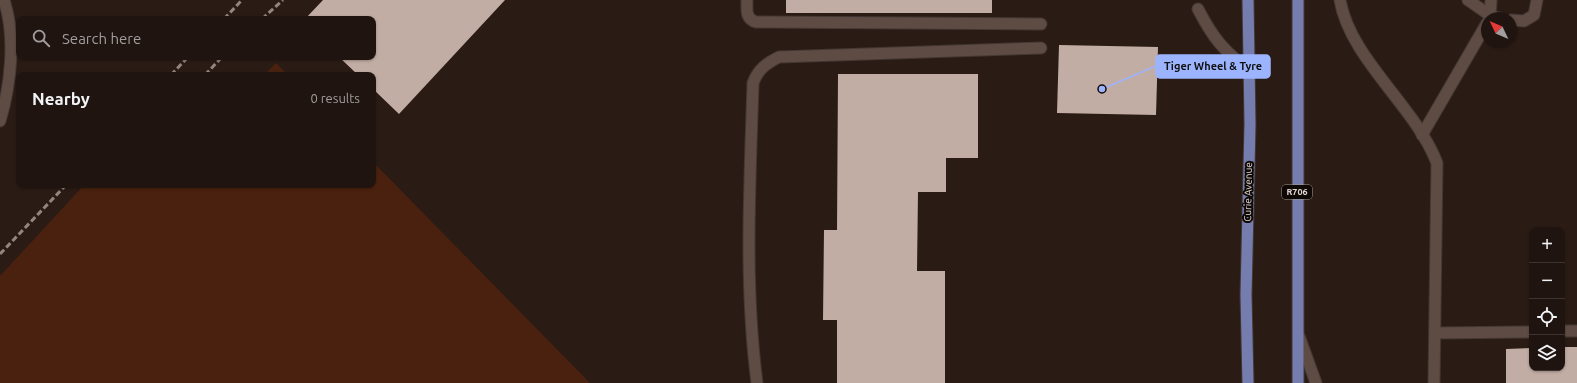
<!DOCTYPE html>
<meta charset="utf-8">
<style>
body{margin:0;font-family:Ubuntu,sans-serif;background:#281d19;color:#f1f3f6}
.controls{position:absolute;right:12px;bottom:12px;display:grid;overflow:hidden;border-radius:8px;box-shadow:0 1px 3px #0004}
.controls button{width:36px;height:36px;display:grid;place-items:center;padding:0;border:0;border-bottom:1px solid #3d3330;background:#201410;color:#f1f3f6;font:20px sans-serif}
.compass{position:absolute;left:1481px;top:12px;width:36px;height:36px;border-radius:50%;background:#201410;box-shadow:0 1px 3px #0004;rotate:314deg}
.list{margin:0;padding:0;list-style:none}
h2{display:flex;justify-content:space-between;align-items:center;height:52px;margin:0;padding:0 16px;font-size:17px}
h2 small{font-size:13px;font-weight:400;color:#a29e9f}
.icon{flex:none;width:22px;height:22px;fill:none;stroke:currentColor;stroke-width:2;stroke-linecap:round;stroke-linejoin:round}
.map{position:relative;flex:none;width:1577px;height:383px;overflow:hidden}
.search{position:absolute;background:#201410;box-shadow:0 1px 3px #0004;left:16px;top:16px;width:360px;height:44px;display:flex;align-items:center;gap:10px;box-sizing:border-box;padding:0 14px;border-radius:8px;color:#a29e9f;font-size:15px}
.panel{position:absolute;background:#201410;box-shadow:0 1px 3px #0004;left:16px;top:72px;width:360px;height:116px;border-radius:8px}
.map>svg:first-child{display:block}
</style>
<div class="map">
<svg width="1577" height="383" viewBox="0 0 1577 383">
<rect width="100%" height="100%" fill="#2b1b15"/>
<g fill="#4a210e">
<polygon points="276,63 288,75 264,75"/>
<polygon points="373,162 590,383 0,383 0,276 84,185 373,185"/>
</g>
<g fill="#c2ada4">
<polygon points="323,0 505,0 399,114 373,89 373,75 358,75 339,57 373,57 373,19 305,19"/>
<rect x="786" y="0" width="206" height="13"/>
<polygon points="1059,45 1158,47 1156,115 1057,113"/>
<polygon points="838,74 978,74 978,158 946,158 946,192 918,192 917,271 945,271 945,383 837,383 837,320 823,320 824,230 837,230"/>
<polygon points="1562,347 1577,347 1577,383 1506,383 1506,349 1532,348 1532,368 1562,368"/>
</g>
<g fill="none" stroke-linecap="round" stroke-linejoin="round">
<g stroke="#443834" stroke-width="13">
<g id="service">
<path d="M747,0C747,9 745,19 756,22L1041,24"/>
<path d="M1340,0C1350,59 1416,107 1437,163L1434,383"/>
<polyline points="1468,0 1491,16 1500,18"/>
<path d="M1198,9C1214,40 1223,49 1249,71"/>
<polyline points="1490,18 1491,0"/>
<polyline points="1511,20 1524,21 1534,15 1537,0"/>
<polyline points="1422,135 1487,23"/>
<polyline points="1562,331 1577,331"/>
<polyline points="1435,333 1532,332"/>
<polyline points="1299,336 1316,383"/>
<path d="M757,383C744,283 750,183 753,83C758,69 767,63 779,57L1041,48"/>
</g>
</g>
<g stroke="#443834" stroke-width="13">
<path id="minor" d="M0,121C11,84 16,37 4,0"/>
</g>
<g stroke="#443834" stroke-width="13">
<g id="primary">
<polyline points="1248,383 1246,295 1250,124 1248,0"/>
<polyline points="1298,383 1298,0"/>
</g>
</g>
<use href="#service" stroke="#5e4b44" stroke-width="11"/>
<use href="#minor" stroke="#5e4b44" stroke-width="11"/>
<use href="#primary" stroke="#747dae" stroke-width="11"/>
<g stroke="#938580" stroke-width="3" stroke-dasharray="6 3" stroke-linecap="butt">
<polyline points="224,19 242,0"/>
<polyline points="262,19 283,0"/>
<polyline points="171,75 188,57"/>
<polyline points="205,75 222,57"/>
<polyline points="0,254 66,185"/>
</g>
</g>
<g text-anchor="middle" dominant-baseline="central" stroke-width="4" stroke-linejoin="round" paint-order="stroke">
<rect fill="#0e0805" stroke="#a29995" stroke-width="1" x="1282" y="185" width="30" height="14" rx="3"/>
<g font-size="9" font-weight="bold" fill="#e2d7d3">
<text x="1297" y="192">R706</text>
</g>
<g font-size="10" fill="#e2d7d3" stroke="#0e0805">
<text transform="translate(1248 192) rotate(-89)">Curie Avenue</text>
</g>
</g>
<path fill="none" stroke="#9cb4fd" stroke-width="1.5" d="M1102 89L1156 66"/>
<circle fill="#9cb4fd" stroke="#0e0805" stroke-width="1.5" cx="1102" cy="89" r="4"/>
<rect fill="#9cb4fd" stroke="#9cb4fd" stroke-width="1.5" x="1156" y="55" width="114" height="23" rx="4"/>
<g font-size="11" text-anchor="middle" font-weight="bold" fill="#111">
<text x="1213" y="70">Tiger Wheel &amp; Tyre</text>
</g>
</svg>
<div class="controls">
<button>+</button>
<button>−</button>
<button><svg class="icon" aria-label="locate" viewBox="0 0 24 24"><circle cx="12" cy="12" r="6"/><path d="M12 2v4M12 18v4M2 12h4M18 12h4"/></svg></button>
<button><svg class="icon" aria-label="layers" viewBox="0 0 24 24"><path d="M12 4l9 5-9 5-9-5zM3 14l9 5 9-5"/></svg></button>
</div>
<svg class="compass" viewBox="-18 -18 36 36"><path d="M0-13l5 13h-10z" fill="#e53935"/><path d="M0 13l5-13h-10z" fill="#a29e9f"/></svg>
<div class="search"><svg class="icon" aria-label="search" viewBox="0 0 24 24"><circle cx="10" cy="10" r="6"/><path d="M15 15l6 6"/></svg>Search here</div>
<section class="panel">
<h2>Nearby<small>0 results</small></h2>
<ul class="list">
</ul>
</section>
</div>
